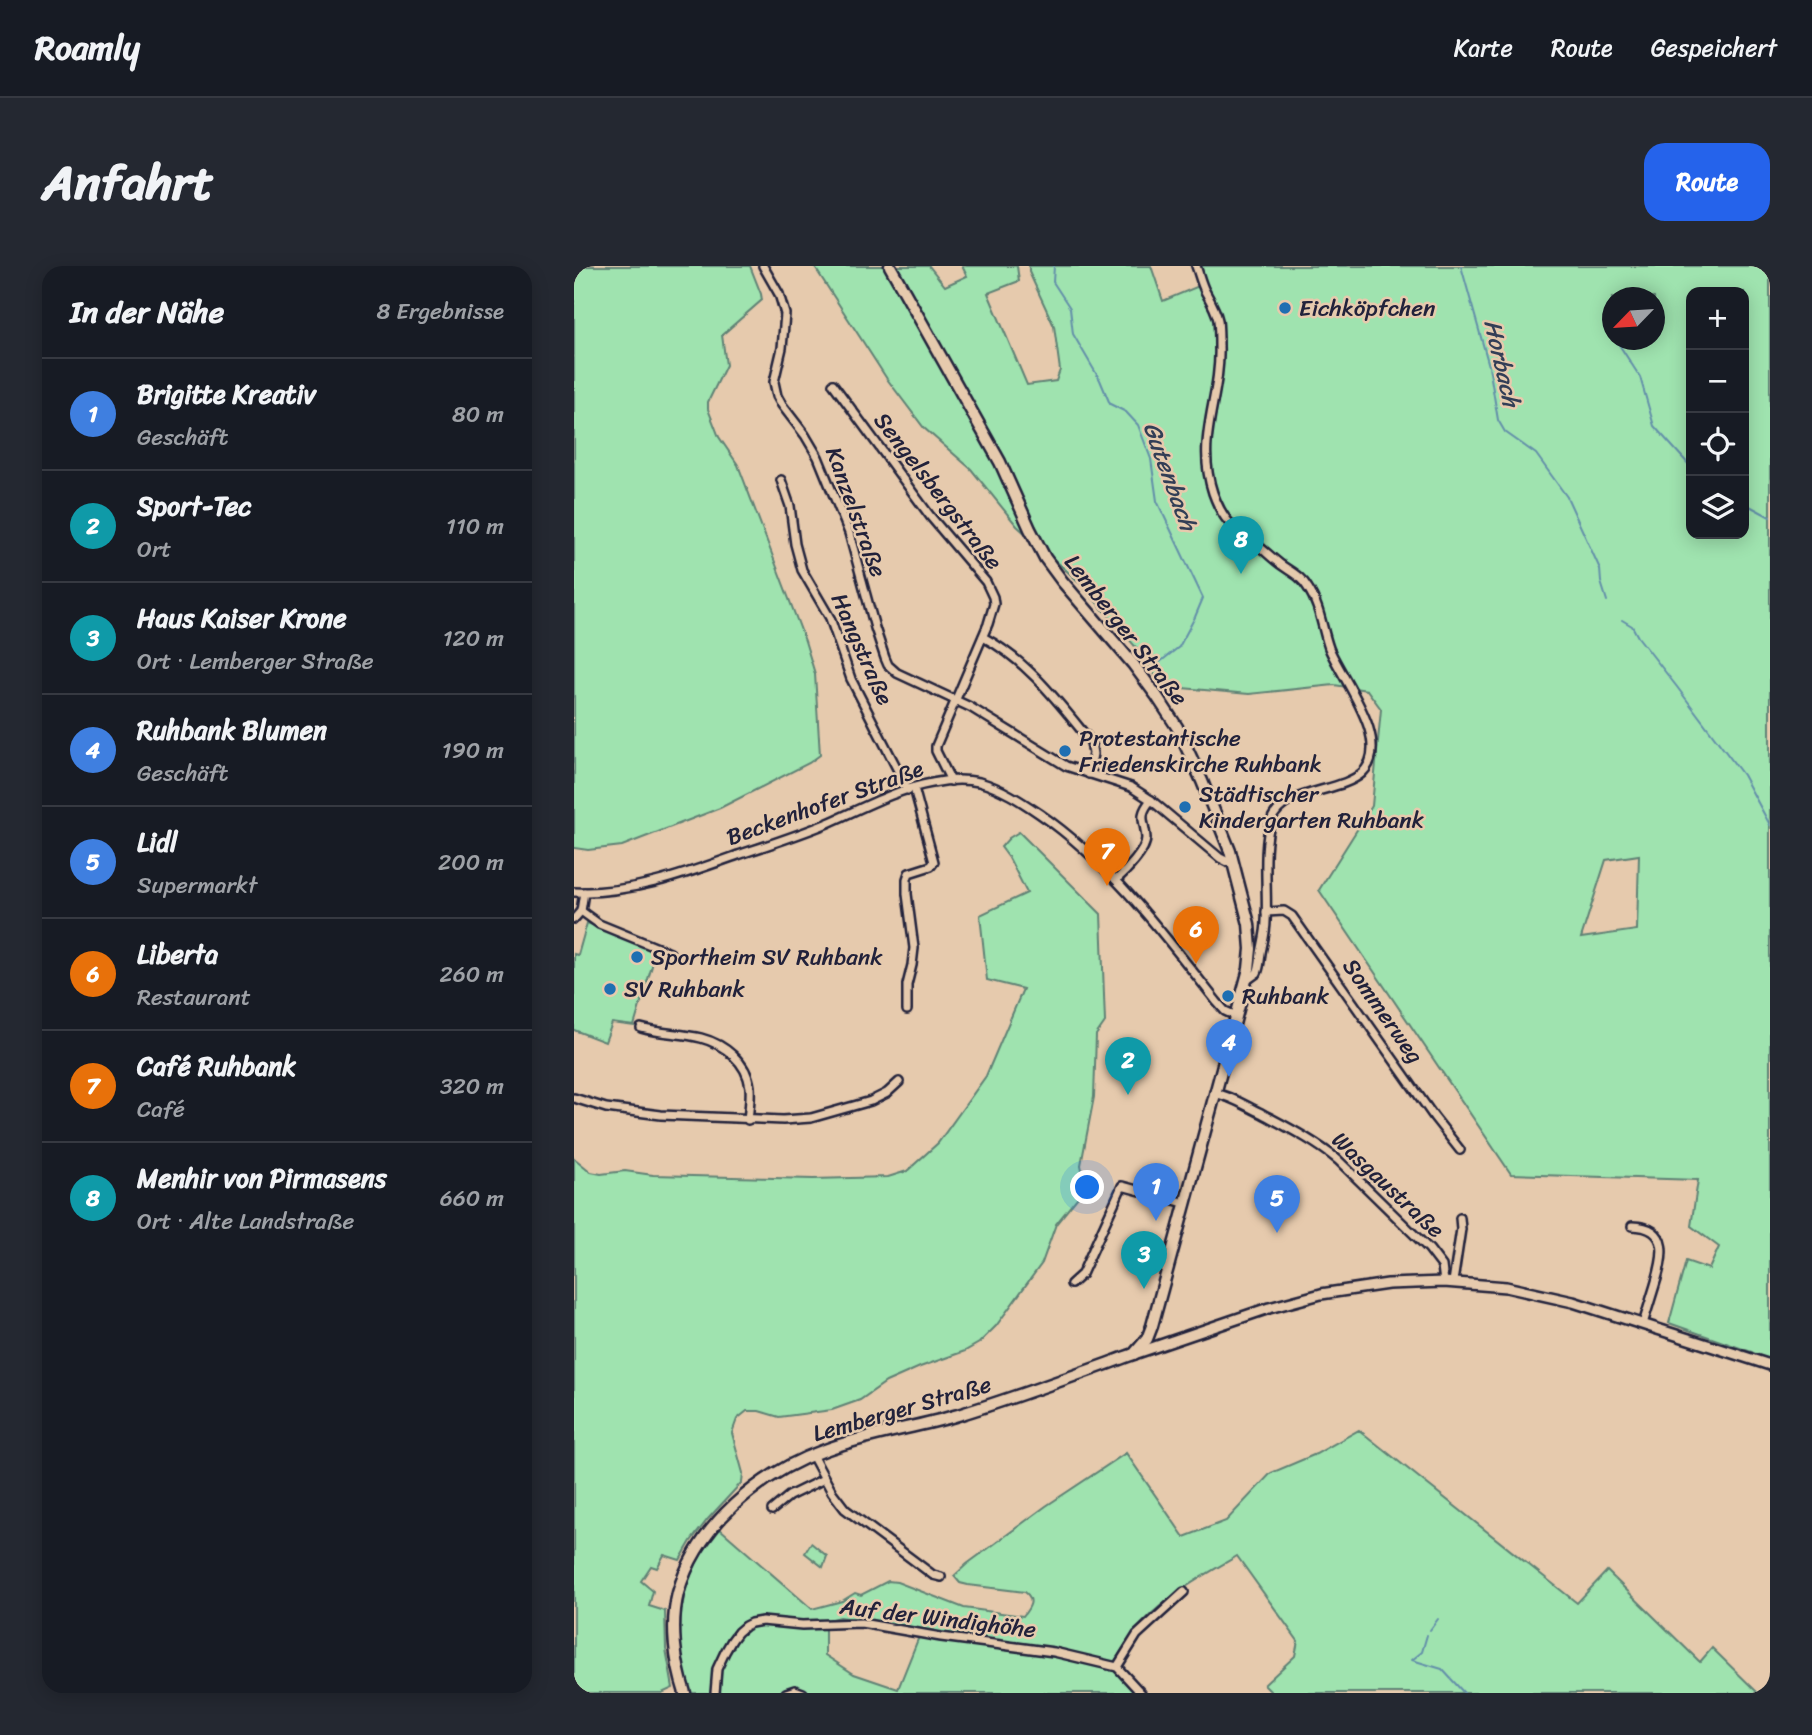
<!DOCTYPE html>
<html lang="de">
<meta charset="utf-8">
<style>
body{margin:0;font-family:Sriracha,sans-serif;background:#242831;color:#f1f3f6}
.controls{position:absolute;right:21px;top:21px;display:grid;overflow:hidden;border-radius:14px;box-shadow:0 4px 18px #0003}
.controls button{width:63px;height:63px;display:grid;place-items:center;padding:0;border:0;border-bottom:2px solid #363941;background:#171b24;color:#f1f3f6;font:35px sans-serif}
.compass{position:absolute;left:1028px;top:21px;width:63px;height:63px;border-radius:50%;background:#171b24;box-shadow:0 4px 18px #0003;rotate:245deg}
.you{position:absolute;left:514px;top:922px;width:24px;height:24px;margin:-18px;border:5px solid #fff;border-radius:50%;background:#1a73e8;box-shadow:0 0 0 10px #1a73e833}
.badge{display:grid;place-items:center;width:46px;height:46px;border-radius:50%;background:#2563eb;color:#fff;font-size:23px;font-weight:700}
.pin{position:absolute;translate:-50% -58px;filter:drop-shadow(0 2px 4px #0008)}
.pin::after{content:'';position:absolute;top:37px;width:24px;height:21px;background:inherit;clip-path:polygon(0 0,100% 0,50% 100%)}
.list{margin:0;padding:0;list-style:none}
h2{display:flex;justify-content:space-between;align-items:center;height:91px;margin:0;padding:0 28px;font-size:30px}
h2 small{font-size:23px;font-weight:400;color:#9ea1a6}
.list li{display:grid;grid-template-columns:46px 1fr auto;gap:21px;align-items:center;box-sizing:border-box;height:112px;padding:0 28px;border-top:2px solid #363941}
.list b{display:block;font-size:26px;white-space:nowrap}
.list p{margin:0;font-size:23px;white-space:nowrap;color:#9ea1a6}
.list em{font-size:23px;font-style:normal;color:#9ea1a6}
.icon{flex:none;width:38px;height:38px;fill:none;stroke:currentColor;stroke-width:2;stroke-linecap:round;stroke-linejoin:round}
.map{position:relative;flex:none;width:1196px;height:1427px;overflow:hidden;border-radius:21px}
header{display:flex;align-items:center;gap:42px;box-sizing:border-box;height:98px;padding:0 35px;background:#171b24;border-bottom:2px solid #363941}
header strong{font-size:33px}
nav{display:flex;gap:38px;margin-inline-start:auto;font-size:24px}
.intro{display:flex;align-items:center;justify-content:space-between;box-sizing:border-box;height:168px;padding:0 42px}
h1{margin:0;font-size:49px}
.button{padding:18px 32px;border-radius:21px;background:#2563eb;color:#fff;font-size:24px;font-weight:700}
main{display:flex;gap:42px;padding:0 42px}
aside{flex:1;background:#171b24;border-radius:21px;box-shadow:0 4px 18px #0003}
.map>svg:first-child{display:block}
</style>
<header>
<strong>Roamly</strong>
<nav><a>Karte</a><a>Route</a><a>Gespeichert</a></nav>
</header>
<div class="intro"><h1>Anfahrt</h1><a class="button">Route</a></div>
<main>
<aside>
<h2>In der Nähe<small>8 Ergebnisse</small></h2>
<ul class="list">
<li><span class="badge" style="background:#3f7fe0">1</span><div><b>Brigitte Kreativ</b><p>Geschäft</p></div><em>80 m</em></li>
<li><span class="badge" style="background:#0f9aa8">2</span><div><b>Sport-Tec</b><p>Ort</p></div><em>110 m</em></li>
<li><span class="badge" style="background:#0f9aa8">3</span><div><b>Haus Kaiser Krone</b><p>Ort · Lemberger Straße</p></div><em>120 m</em></li>
<li><span class="badge" style="background:#3f7fe0">4</span><div><b>Ruhbank Blumen</b><p>Geschäft</p></div><em>190 m</em></li>
<li><span class="badge" style="background:#3f7fe0">5</span><div><b>Lidl</b><p>Supermarkt</p></div><em>200 m</em></li>
<li><span class="badge" style="background:#e8710a">6</span><div><b>Liberta</b><p>Restaurant</p></div><em>260 m</em></li>
<li><span class="badge" style="background:#e8710a">7</span><div><b>Café Ruhbank</b><p>Café</p></div><em>320 m</em></li>
<li><span class="badge" style="background:#0f9aa8">8</span><div><b>Menhir von Pirmasens</b><p>Ort · Alte Landstraße</p></div><em>660 m</em></li>
</ul>
</aside>
<div class="map">
<svg width="1196" height="1427" viewBox="0 0 1196 1427">
<rect width="100%" height="100%" fill="#e6caad"/>
<filter id="ink" filterUnits="userSpaceOnUse"><feTurbulence type="fractalNoise" baseFrequency=".0143" numOctaves="2"/><feDisplacementMap in="SourceGraphic" scale="14" xChannelSelector="R" yChannelSelector="G"/><feConvolveMatrix kernelMatrix="1 2 1 2 8 2 1 2 1" color-interpolation-filters="sRGB"/></filter>
<g filter="url(#ink)">
<g fill="#9fe3af" stroke="#608275" stroke-width="2" fill-rule="evenodd">
<polygon points="0,0 176,0 187,28 188,34 148,69 152,99 134,136 134,143 145,171 164,199 231,375 241,408 246,489 235,497 146,542 48,580 14,584 0,582"/>
<path d="M240,0H355L371,20L393,10L388,0H443L445,15L414,27L453,119L482,115L486,104L480,60L455,6V0H577L589,35L630,18L624,0H1196V1095L1177,1089L1178,1086L1095,1057L1112,995L1135,1003L1145,981L1117,960L1124,914L937,908L745,624L798,540L807,443L793,424L760,419L675,428L597,421L583,412L567,387L505,316L443,260L397,203L350,162L313,113ZM1117,26H1170V268H1117ZM1038,32H1080V74H1038ZM1065,589L1063,664L1007,672L1032,594Z"/>
<path d="M445,566L527,648L531,756L522,769L520,831L507,899C508,907 513,913 512,921L482,958L468,997L422,1060L405,1077L391,1085L346,1101L312,1116L286,1134L258,1144L205,1151L185,1145H173L163,1153L158,1167L169,1207L168,1216L134,1253L117,1275L106,1294L90,1289L83,1302L77,1300L67,1315L79,1325L75,1340L91,1345L92,1383L99,1422L88,1427H0V892L17,906L27,908L51,905L79,909L239,913L314,911L333,905L364,877L412,810L449,723L413,714L406,649L453,627L435,592L427,581L435,572Z"/>
<polygon points="13,657 83,683 60,760 38,757 31,776 0,764 0,688 4,689"/>
<path d="M785,1164L1003,1337L1033,1305L1126,1396L1138,1382L1184,1427H698L690,1419L721,1390L724,1375L663,1290C625,1312 586,1333 558,1369C550,1379 544,1391 537,1402L542,1403L564,1427H114C109,1417 109,1406 108,1395C104,1360 106,1326 124,1294C130,1283 139,1273 146,1263L238,1343L268,1335L281,1327L287,1329L314,1315L323,1316L390,1342L449,1350C456,1341 461,1334 451,1326L394,1319L386,1317L380,1310L393,1298L472,1240L552,1187L610,1271L652,1255L697,1207L742,1188ZM266,1351L344,1362V1373L324,1423L280,1408L251,1389V1355Z"/>
<polygon points="237,1277 253,1290 249,1301 231,1287"/>
</g>
<g fill="none" stroke-linecap="round" stroke-linejoin="round">
<g stroke="#6490a9" stroke-width="2">
<polyline points="480,0 479,16 496,42 499,68 526,114 536,138 552,146 564,159 577,193 583,235 629,332 621,351 605,381 586,396"/>
<polyline points="887,0 915,100 924,154 931,166 962,188 993,231 1026,303 1027,316 1033,335"/>
<polyline points="1042,74 1066,111 1080,160 1117,201"/>
<polyline points="1170,237 1196,251"/>
<polyline points="1048,354 1058,360 1064,371 1103,421 1169,509 1196,559"/>
<polyline points="856,1364 864,1353"/>
<polyline points="853,1369 848,1386 838,1394 868,1403 890,1427"/>
</g>
<g stroke="#22223b" stroke-width="12">
<g id="minor">
<polyline points="189,0 205,28 211,48 208,82 200,116 203,130 208,139 231,169 244,191 275,267 301,362 311,392 314,399 323,407 396,441 492,500 557,521 577,534 646,592 660,599"/>
<path d="M622,0C625,8 627,17 631,25C636,34 642,44 644,54C645,62 645,72 645,80C647,133 621,173 639,227C649,255 658,261 682,278C690,284 698,292 706,298C717,306 727,310 734,322C746,340 748,362 755,382C767,412 820,477 788,507C766,527 708,523 697,555C688,583 694,626 692,655C692,666 689,676 687,687C686,694 686,701 683,707L672,715"/>
<polyline points="259,118 356,250 412,316 419,331 420,338 414,358 362,480 362,485 377,515"/>
<polyline points="207,214 216,240 221,278 228,304 256,352 277,413 334,524"/>
<path d="M409,371C454,395 485,437 517,476L519,488L515,508"/>
<path d="M542,614C552,605 572,585 572,572C571,554 563,551 577,534"/>
<path d="M0,626C58,628 111,608 164,589C194,579 225,569 254,557C286,543 323,523 358,517C373,514 390,513 405,516C427,522 447,535 466,548C537,597 590,669 643,736L651,745L662,750"/>
<polyline points="7,645 25,658 96,687"/>
<polyline points="692,646 710,645 718,650 860,851 886,884"/>
<polyline points="0,653 7,645 10,626"/>
<polyline points="333,744 333,719 338,699 340,682 333,628 333,613 335,607 357,600 360,596 340,522"/>
<path d="M67,762C87,768 107,767 127,772C150,778 173,796 176,821C177,831 175,843 174,854"/>
<path d="M640,827C657,830 672,840 687,847C713,861 741,875 764,894L855,983L868,1000L870,1016"/>
<polyline points="0,832 32,842 87,849 209,854 237,852 297,835 313,827 325,816"/>
<path d="M1058,960C1098,961 1089,993 1081,1019C1077,1032 1073,1045 1069,1058"/>
<polyline points="879,1016 887,963 886,952"/>
<polyline points="497,1018 508,1008 548,920 611,937"/>
<polyline points="238,1189 258,1226 271,1243 359,1309 367,1311"/>
<polyline points="198,1244 215,1230 250,1213"/>
<polyline points="543,1401 563,1369 610,1326"/>
<polyline points="141,1427 143,1403 151,1386 158,1374 164,1366 171,1360 177,1357 188,1355 228,1359 287,1357 367,1371 480,1386 543,1401 567,1427"/>
<polyline points="212,1427 221,1424 229,1427"/>
</g>
</g>
<g stroke="#22223b" stroke-width="14">
<polyline id="tertiary" points="560,1088 695,1042 747,1028 814,1018 870,1016 932,1021 999,1036 1196,1099"/>
</g>
<g stroke="#22223b" stroke-width="15">
<path id="secondary" d="M111,1427C101,1396 96,1359 104,1327C123,1259 186,1207 251,1184C294,1168 340,1162 384,1149C443,1131 502,1109 560,1088L573,1073L578,1060L675,703L677,683L675,658L656,585L628,515L603,461L582,429L559,398L488,315L471,292L456,263L426,196L316,0"/>
</g>
<use href="#minor" stroke="#e6caad" stroke-width="7"/>
<use href="#tertiary" stroke="#e6caad" stroke-width="9"/>
<use href="#secondary" stroke="#e6caad" stroke-width="10"/>
</g>
</g>
<g fill="#1f6fb2" stroke="#e6caad" stroke-width="2.5">
<circle cx="711" cy="42" r="7"/>
<circle cx="491" cy="485" r="7"/>
<circle cx="611" cy="541" r="7"/>
<circle cx="63" cy="691" r="7"/>
<circle cx="36" cy="723" r="7"/>
<circle cx="654" cy="730" r="7"/>
</g>
<g text-anchor="middle" dominant-baseline="central" stroke-width="5" stroke-linejoin="round" paint-order="stroke">
<g font-size="23" fill="#22223b" stroke="#e6caad" text-anchor="start">
<text x="725" y="42">Eichköpfchen</text>
<text x="505" y="472">Protestantische<tspan x="505" dy="26">Friedenskirche Ruhbank</tspan></text>
<text x="625" y="528">Städtischer<tspan x="625" dy="26">Kindergarten Ruhbank</tspan></text>
<text x="77" y="691">Sportheim SV Ruhbank</text>
<text x="50" y="723">SV Ruhbank</text>
<text x="668" y="730">Ruhbank</text>
</g>
<g font-size="23" fill="#22223b" stroke="#e6caad">
<text transform="translate(364 225) rotate(52)">Sengelsbergstraße</text>
<text transform="translate(282 246) rotate(70)">Kanzelstraße</text>
<text transform="translate(552 364) rotate(52)">Lemberger Straße</text>
<text transform="translate(288 383) rotate(66)">Hangstraße</text>
<text transform="translate(251 537) rotate(-20)">Beckenhofer Straße</text>
<text transform="translate(809 745) rotate(55)">Sommerweg</text>
<text transform="translate(814 919) rotate(43)">Wasgaustraße</text>
<text transform="translate(328 1143) rotate(-16)">Lemberger Straße</text>
<text transform="translate(364 1352) rotate(7)">Auf der Windighöhe</text>
</g>
<g font-size="24" font-style="italic" fill="#323e56" stroke="#e6caad">
<text transform="translate(928 97) rotate(77)">Horbach</text>
<text transform="translate(596 210) rotate(70)">Gutenbach</text>
</g>
</g>
</svg>
<div class="controls">
<button>+</button>
<button>−</button>
<button><svg class="icon" aria-label="locate" viewBox="0 0 24 24"><circle cx="12" cy="12" r="6"/><path d="M12 2v4M12 18v4M2 12h4M18 12h4"/></svg></button>
<button><svg class="icon" aria-label="layers" viewBox="0 0 24 24"><path d="M12 4l9 5-9 5-9-5zM3 14l9 5 9-5"/></svg></button>
</div>
<svg class="compass" viewBox="-18 -18 36 36"><path d="M0-13l5 13h-10z" fill="#e53935"/><path d="M0 13l5-13h-10z" fill="#9ea1a6"/></svg>
<div class="you"></div>
<div class="pin badge" style="left:582px;top:955px;background:#3f7fe0">1</div>
<div class="pin badge" style="left:554px;top:829px;background:#0f9aa8">2</div>
<div class="pin badge" style="left:570px;top:1023px;background:#0f9aa8">3</div>
<div class="pin badge" style="left:655px;top:811px;background:#3f7fe0">4</div>
<div class="pin badge" style="left:703px;top:967px;background:#3f7fe0">5</div>
<div class="pin badge" style="left:622px;top:698px;background:#e8710a">6</div>
<div class="pin badge" style="left:533px;top:620px;background:#e8710a">7</div>
<div class="pin badge" style="left:667px;top:308px;background:#0f9aa8">8</div>
</div>
</main>
